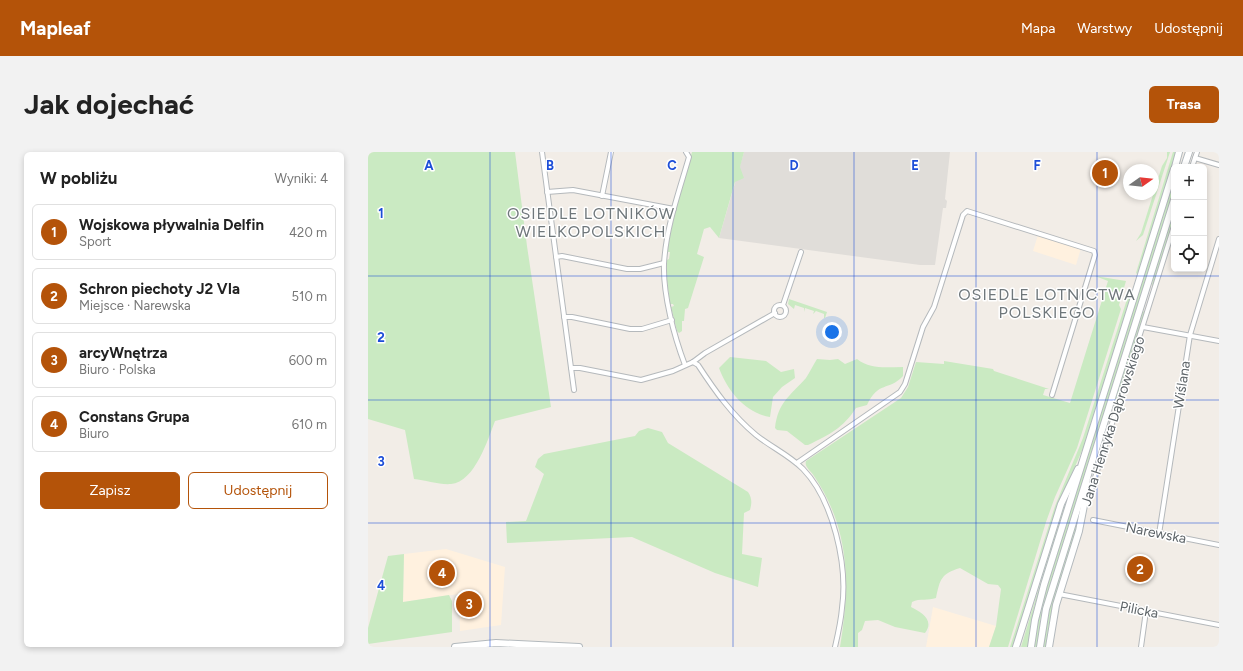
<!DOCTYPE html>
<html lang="pl">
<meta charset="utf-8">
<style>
body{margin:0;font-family:Figtree,sans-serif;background:#f2f2f2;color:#222}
.controls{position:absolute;right:12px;top:12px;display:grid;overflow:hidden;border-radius:6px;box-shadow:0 2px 6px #0003}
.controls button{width:36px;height:36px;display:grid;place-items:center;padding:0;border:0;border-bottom:1px solid #e0e0e0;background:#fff;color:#222;font:20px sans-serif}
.compass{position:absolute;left:755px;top:12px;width:36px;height:36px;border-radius:50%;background:#fff;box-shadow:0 2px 6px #0003;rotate:75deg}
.you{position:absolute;left:464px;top:180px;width:14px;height:14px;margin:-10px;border:3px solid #fff;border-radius:50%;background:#1a73e8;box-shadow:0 0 0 6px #1a73e833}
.badge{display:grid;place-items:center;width:26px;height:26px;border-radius:50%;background:#b45309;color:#fff;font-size:13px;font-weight:700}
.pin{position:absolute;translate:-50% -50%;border:2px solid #fff;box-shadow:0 1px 4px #0006}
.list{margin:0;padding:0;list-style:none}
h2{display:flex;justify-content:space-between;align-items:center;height:52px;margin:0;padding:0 16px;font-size:17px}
h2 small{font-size:13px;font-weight:400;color:#767676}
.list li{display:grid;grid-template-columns:26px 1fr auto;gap:12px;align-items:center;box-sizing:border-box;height:56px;margin:0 8px 8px;padding:0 8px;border:1px solid #e0e0e0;border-radius:6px}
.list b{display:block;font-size:15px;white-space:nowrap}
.list p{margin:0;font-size:13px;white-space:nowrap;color:#767676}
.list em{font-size:13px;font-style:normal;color:#767676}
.actions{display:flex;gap:8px;padding:12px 16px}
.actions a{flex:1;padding:9px 0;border:1px solid #b45309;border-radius:6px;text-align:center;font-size:14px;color:#b45309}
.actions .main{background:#b45309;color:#fff}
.icon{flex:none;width:22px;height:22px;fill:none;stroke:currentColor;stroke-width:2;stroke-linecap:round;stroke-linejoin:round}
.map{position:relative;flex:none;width:851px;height:495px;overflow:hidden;border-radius:6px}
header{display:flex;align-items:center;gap:24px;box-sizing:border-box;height:56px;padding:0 20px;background:#b45309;color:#fff}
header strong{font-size:19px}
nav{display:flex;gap:22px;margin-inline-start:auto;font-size:14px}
.intro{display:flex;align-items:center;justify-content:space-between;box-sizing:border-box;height:96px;padding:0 24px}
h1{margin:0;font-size:28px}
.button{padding:10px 18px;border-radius:6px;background:#b45309;color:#fff;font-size:14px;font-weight:700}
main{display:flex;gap:24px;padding:0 24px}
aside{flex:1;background:#fff;border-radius:6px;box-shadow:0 2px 6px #0003}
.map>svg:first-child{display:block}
</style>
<header>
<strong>Mapleaf</strong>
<nav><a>Mapa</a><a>Warstwy</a><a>Udostępnij</a></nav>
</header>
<div class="intro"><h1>Jak dojechać</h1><a class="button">Trasa</a></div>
<main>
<aside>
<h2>W pobliżu<small>Wyniki: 4</small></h2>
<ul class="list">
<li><span class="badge">1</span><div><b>Wojskowa pływalnia Delfin</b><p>Sport</p></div><em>420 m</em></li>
<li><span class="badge">2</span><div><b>Schron piechoty J2 VIa</b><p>Miejsce · Narewska</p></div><em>510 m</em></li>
<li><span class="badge">3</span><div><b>arcyWnętrza</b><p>Biuro · Polska</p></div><em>600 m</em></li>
<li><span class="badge">4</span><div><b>Constans Grupa</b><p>Biuro</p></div><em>610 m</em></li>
</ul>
<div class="actions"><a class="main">Zapisz</a><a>Udostępnij</a></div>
</aside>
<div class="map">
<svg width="851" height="495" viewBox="0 0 851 495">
<rect width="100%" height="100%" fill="#f2ede7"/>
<g fill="#fff1df">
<polygon points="670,83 713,96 708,113 665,99"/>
<polygon points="78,397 137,415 133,473 92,479 91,442 35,450 36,402"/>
<polygon points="565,455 628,474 621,495 558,495"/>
</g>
<polygon fill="#e0ddd9" points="376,0 582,0 577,47 579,49 578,56 575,56 567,113 552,113 351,86"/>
<g fill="#caeac2">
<path d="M0,0H147L159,94L183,255L127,269C120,287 107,330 83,332C72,333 57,328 46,327L37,278L0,267Z"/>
<polygon points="324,0 376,0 372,15 376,26 367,30 351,86 342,75 336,77 329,102 336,105 320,156 317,157 316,169 314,169 314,179 311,181 309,179 303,155 306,154 305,152 302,152 299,129 299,108 301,107 302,100 299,100 299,96 309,53"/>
<polygon points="799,0 802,0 775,83 768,89 773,81 794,14 799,6"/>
<polygon points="805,0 809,0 776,106 769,122 768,121"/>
<polygon points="806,28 806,37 683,429 673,465 669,495 666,495 670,468 677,441"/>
<polygon points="806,56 806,69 786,132 784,134 785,125"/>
<path d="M727,124L758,129L751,153L753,157L709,296L687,345L678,370L640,495H621L628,474L633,437L630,433L620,432L592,416C573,422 572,427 568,446C560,449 552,446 544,450L543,455C553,460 567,468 557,481L527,475L510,468L497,469L494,478L490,481V495H472C479,453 482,409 468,368C463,353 455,337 446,324C443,319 436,315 438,309L533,246L540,235L548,210L576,212V209L625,217L626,219L681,237H677L675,243L702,251L740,129Z"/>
<polygon points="760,144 762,144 762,150 719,287 692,349 645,495 642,495 687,354 715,286"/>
<polygon points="421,147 459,160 457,166 456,166 456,162 448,159 445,162 446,159 437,156 436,160 436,156 427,153 426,157 420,152"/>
<polygon points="775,159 777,161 731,310 731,305 745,259 749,241"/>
<path d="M362,205L398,209L413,220L426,217L427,226L414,235L405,245L402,265C377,261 359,238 351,216Z"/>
<path d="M449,207L462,208L470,207L477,212L489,207C503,218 519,215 535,215V224C520,240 511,228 499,253L488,256C475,276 461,283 440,293H437L419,279L409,278L407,276C410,250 422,244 438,226C442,220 445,213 449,207Z"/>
<path d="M280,276L294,280L300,291L380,340C384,346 384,351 382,358L376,361L374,402L394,406L390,435L347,421L264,385L139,391L138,370L158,369L176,322L167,315L170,307L176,302L267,284L271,279Z"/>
<polygon points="703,339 666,456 660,495 653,495 694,359"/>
<path d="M715,348L713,363C700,406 682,449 678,495H674L681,457Z"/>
<polygon points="36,402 35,450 81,443 84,449 84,480 0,492 0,476 20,404"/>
</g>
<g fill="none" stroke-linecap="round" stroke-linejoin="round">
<g stroke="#b5b9bc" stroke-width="6">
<g id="street">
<polyline points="174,0 206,238"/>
<polyline points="827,6 851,13"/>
<polyline points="824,15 829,0"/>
<polyline points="179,40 205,38 306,57"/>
<polyline points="234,44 243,0"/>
<polyline points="188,105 194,104 259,117 272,117 296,111"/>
<circle cx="412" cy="159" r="6"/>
<polyline points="415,153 433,100"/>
<polyline points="196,165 204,165 262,177 274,177 304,168"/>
<polyline points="775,175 851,189"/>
<path d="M325,210L330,213C347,239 364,263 388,283C403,295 421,303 435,317C465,348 480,413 474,456C473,469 470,482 467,495"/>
<polyline points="325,210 337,201 407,161"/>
<path d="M317,213C306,184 295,143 296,112C298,75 311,40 321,5L318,0"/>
<polyline points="203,216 212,216 273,228 305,219 325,210"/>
<polyline points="429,311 532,240 537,232 555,175 566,155 595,63 599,59 726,99 727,103 684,243"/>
<polyline points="719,351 806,74"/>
<polyline points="725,368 851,393"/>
<polyline points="791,382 822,183 851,87"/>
<polyline points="691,442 851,473"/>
<polyline points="773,495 778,459"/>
</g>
</g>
<g stroke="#b3b9bd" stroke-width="8">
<g id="secondary">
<polyline points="807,15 811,0"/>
<polyline points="816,15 821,0"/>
<polyline points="87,495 128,491 211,495"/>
<polyline points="648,495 693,352 710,317"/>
<polyline points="663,495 667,468 676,433 806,17"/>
<polyline points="672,495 678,457 806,48"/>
<polyline points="681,495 688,453 711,379 720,333"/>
</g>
</g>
<use href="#street" stroke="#fff" stroke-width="4"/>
<use href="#secondary" stroke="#fff" stroke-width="6"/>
</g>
<path fill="none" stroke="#1d4ed8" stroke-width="1" stroke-opacity="0.55" d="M122,0V495M243,0V495M365,0V495M486,0V495M608,0V495M729,0V495M0,124H851M0,248H851M0,371H851"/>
<g text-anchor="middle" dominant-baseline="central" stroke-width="3" stroke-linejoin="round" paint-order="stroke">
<g font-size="14" fill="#5e6569" stroke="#fff">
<text transform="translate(814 233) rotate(-81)">Wiślana</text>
<text transform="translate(745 269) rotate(-72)">Jana Henryka Dąbrowskiego</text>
<text transform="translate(788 381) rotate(11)">Narewska</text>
<text transform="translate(771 458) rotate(11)">Pilicka</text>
</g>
<g font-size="16" letter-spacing="1" fill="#6f777b" stroke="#fff">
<text x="223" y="61">OSIEDLE LOTNIKÓW<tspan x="223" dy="18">WIELKOPOLSKICH</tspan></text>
<text x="679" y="142">OSIEDLE LOTNICTWA<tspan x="679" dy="18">POLSKIEGO</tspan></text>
</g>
</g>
<g font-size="13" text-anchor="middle" font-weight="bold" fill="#1d4ed8" stroke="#fff" stroke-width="3" stroke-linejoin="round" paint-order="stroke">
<text x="61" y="18">A</text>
<text x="182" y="18">B</text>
<text x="304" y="18">C</text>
<text x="426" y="18">D</text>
<text x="547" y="18">E</text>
<text x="669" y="18">F</text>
<text x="13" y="66">1</text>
<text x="13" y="190">2</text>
<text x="13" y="314">3</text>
<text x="13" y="438">4</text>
</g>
</svg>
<div class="controls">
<button>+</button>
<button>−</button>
<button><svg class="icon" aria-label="locate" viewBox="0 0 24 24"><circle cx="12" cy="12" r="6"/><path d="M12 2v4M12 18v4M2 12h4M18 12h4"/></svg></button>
</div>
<svg class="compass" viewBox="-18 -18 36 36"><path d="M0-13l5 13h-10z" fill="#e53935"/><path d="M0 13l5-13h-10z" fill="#767676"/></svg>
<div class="you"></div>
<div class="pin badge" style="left:737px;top:21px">1</div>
<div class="pin badge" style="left:772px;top:417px">2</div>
<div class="pin badge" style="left:101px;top:452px">3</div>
<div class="pin badge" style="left:74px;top:421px">4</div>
</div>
</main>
